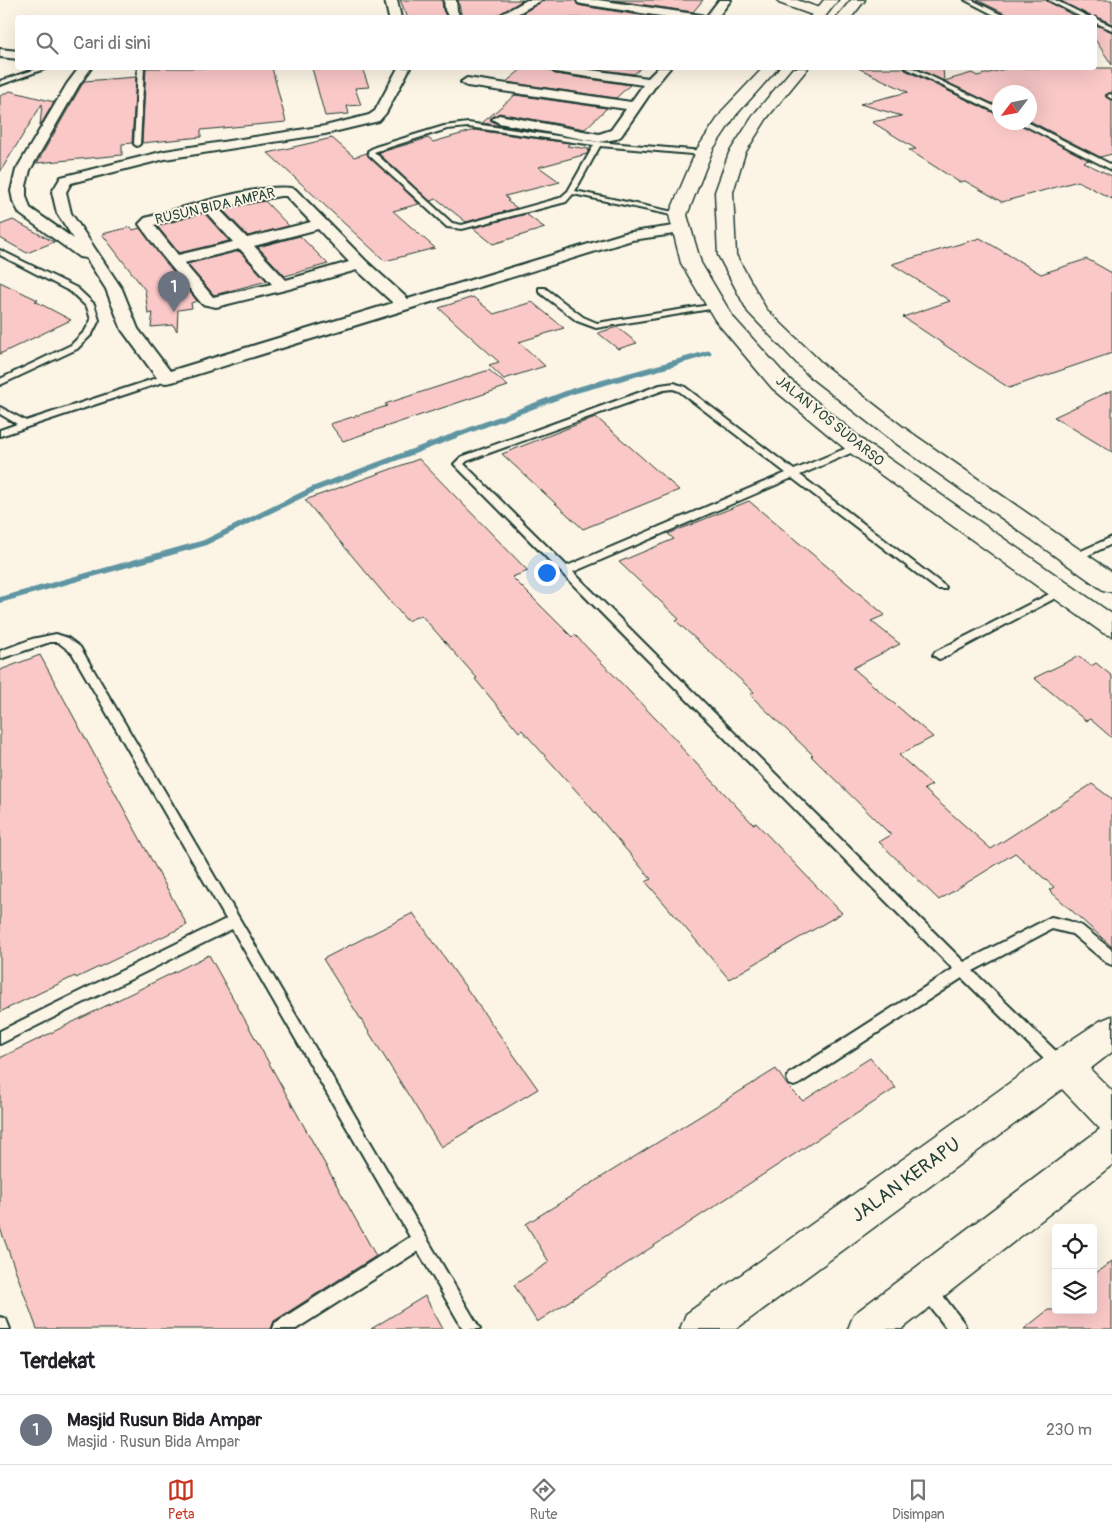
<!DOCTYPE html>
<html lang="id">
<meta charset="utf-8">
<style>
body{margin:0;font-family:Pangolin,sans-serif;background:#f2f2f2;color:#202124}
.controls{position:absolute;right:15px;bottom:15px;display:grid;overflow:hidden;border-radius:5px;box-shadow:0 5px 20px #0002}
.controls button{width:45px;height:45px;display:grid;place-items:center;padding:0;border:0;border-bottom:1px solid #e0e0e0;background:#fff;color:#202124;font:25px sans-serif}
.compass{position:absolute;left:992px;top:85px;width:45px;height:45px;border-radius:50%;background:#fff;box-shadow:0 5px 20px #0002;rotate:238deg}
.you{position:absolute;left:546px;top:572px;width:18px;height:18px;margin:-12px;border:4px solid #fff;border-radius:50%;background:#1a73e8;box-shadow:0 0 0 8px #1a73e833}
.badge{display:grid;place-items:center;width:32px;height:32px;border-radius:50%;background:#c8321e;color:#fff;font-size:16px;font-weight:700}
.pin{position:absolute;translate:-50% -41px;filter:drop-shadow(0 1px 2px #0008)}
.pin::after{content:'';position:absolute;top:26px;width:18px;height:15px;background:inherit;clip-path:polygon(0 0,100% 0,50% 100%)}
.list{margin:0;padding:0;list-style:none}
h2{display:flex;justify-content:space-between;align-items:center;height:65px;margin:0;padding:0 20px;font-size:21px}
h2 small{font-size:16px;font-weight:400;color:#757577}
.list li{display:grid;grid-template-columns:32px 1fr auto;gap:15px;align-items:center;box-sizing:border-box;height:70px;padding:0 20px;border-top:1px solid #e0e0e0}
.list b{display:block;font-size:19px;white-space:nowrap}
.list p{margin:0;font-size:16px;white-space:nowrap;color:#757577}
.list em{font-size:16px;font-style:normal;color:#757577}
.icon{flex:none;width:28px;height:28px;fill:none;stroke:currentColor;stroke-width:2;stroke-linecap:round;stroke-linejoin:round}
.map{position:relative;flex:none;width:1112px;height:1329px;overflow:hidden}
.search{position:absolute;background:#fff;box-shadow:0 5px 20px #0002;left:15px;right:15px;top:15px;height:55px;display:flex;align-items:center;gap:12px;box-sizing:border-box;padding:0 18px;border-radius:5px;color:#757577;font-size:19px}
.sheet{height:135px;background:#fff}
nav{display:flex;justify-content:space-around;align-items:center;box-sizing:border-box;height:70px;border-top:1px solid #e0e0e0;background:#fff;font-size:14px;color:#757577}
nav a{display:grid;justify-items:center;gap:2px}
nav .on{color:#c8321e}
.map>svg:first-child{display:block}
</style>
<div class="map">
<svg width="1112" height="1329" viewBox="0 0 1112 1329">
<rect width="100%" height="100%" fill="#fcf5e5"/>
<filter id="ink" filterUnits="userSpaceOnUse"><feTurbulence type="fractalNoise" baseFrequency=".02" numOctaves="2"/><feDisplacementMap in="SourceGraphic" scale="10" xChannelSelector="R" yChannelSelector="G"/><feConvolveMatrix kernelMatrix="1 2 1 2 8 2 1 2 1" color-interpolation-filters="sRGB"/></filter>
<g filter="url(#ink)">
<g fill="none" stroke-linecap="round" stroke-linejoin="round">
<polyline stroke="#5f95a2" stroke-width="5" points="670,364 709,353"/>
<polyline stroke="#5f95a2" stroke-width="5.5" points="0,600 204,543 314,489 573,391 675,363"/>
</g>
<g fill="#f9c8c7" stroke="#1f3d34">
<polygon points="400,0 442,0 443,10 447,18 408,18"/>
<polygon points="458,0 523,0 493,18 462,18"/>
<polygon points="544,0 575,0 578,5 582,6 658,18 515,18"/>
<polygon points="611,0 703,0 693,12"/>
<polygon points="977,0 1046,0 1078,18 1014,18"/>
<polygon points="1059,0 1112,0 1112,24 1095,16 1092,17"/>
<polygon points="1094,24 1112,32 1112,65 1094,38"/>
<polygon points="146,68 272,68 286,122 201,130 201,137 142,143"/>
<polygon points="312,68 362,68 369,87 355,88 361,105 347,106 349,114 325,116"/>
<polygon points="523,68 547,68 555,74 630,85 616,98 506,82"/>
<polygon points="587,68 641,68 634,74"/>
<polygon points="858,68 904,68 905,70 1000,116 1000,122 1016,122 1089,160 1083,162 1112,176 1112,199 1078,181 1002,202 965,181 959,182 909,150 916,149 872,122 902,116 860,104 908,92"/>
<polygon points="916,68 943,68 944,81 972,73 977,76 1009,68 1112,68 1112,93 1105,95 1112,101 1112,154 1100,157 1030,121 1030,92 1000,92 1000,107"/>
<polygon points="136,77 132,143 122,144 122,155 37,163 84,81"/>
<polygon points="10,91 54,102 40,126 42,104 0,172 0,96"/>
<polygon points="515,95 606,108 607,108 585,129 499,113 490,120 499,125 516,128 482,123"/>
<polygon points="475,130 570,143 567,146 589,149 587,154 539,167 560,182 505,196 509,200 507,201 517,208 466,222 437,199 430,201 378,153 428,138 433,142"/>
<polygon points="332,138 354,157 367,153 419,204 393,211 435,248 385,261 268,153"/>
<polygon points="265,201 289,226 248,236 222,209"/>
<polygon points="204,213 229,241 179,253 157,226"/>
<polygon points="526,214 545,228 493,244 473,228"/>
<polygon points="13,220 54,242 27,253 0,238 0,225"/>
<polygon points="131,227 133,230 140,228 197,301 191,303 192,308 178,310 177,331 173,325 151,327 153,313 148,314 145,290 102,234"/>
<polygon points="300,236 328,264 285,276 258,247"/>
<polygon points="980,238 1041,274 1087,259 1112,273 1112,353 1009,388 903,317 950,301 892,264"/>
<polygon points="239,251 267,281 214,295 187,264"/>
<polygon points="0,282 38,300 35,301 71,320 0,354"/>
<polygon points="473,297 494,314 532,302 564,328 519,342 545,366 504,379 489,365 499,362 439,308"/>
<polygon points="617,327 637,343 618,349 598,333"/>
<polygon points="489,370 508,386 343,441 330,424 387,406 385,404"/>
<polygon points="1112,390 1112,452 1054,417"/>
<polygon points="596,417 679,490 583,529 502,454"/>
<polygon points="419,459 528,571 512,577 572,637 575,635 681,745 679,745 753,824 756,823 842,913 729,979 646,882 651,879 580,795 522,730 519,732 475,679 477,678 421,615 407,621 305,500"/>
<polygon points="749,501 885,615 871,621 900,644 853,668 933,737 899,755 932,785 924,789 991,849 1092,784 1112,799 1112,947 1049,890 1054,887 1015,853 939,900 879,842 891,835 811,756 813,755 750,695 754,692 676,621 679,619 619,562 674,539 668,534"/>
<polygon points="40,655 187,925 76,978 75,976 0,1012 0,670"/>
<polygon points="1079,656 1091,666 1096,663 1112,676 1112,738 1090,719 1086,721 1034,678"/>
<polygon points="413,913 538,1089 441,1147 323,959"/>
<polygon points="209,955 376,1256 274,1321 271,1329 37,1329 0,1228 0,1058"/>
<polygon points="870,1058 896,1088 537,1322 514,1285 549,1262 526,1224 776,1069 787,1085 803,1101"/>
<polygon points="1112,1261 1112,1329 1024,1329 1048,1310 1093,1310 1093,1275"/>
<polygon points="425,1296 443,1329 371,1329"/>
</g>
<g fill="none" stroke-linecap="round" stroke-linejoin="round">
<g stroke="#1f3d34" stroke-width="4">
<g id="service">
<polygon points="965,0 972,0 1008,18 1000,18"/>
<polygon points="1048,0 1055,0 1091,18 1083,18"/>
<polygon points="1094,18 1112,26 1112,30 1094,22"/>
<polygon points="40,68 47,68 0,85 0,81"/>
<polygon points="138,68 144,68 140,144 137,146 134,144"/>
<polygon points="906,68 913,68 1000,109 1000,114"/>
<polygon points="1110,94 1112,95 1112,99 1107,96"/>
<polygon points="1018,122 1027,122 1112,165 1112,170"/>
<path d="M468,123L598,142L703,151L706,153L703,155L600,146L575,191L678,213H681V217L573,194L566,202L462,229L447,227L369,155L368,151L375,147L444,126ZM468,127L594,145L568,191L560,198L462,225L452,223L374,152L447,129Z"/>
<polygon points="0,250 77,288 94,304 99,320 92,334 77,349 0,385 0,379 71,345 85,331 91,320 87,307 71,292 0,255"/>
<polygon points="539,288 545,288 583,317 597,323 716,304 720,306 716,308 596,328 577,321 539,292"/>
<polygon points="166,375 169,376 169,380 0,436 0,430 17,424 0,414 0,407 26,421"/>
<path d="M674,383L685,387L794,470L854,445H860V449L800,475L946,587L945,589H937L792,478L573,572L964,962L1051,917L1069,921L1082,926L1112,950V965L1107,963L1072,934L1052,929L973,971L1064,1059L1066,1064L1064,1069L1059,1071L1054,1069L962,978L799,1084L794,1086L789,1084L787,1079L789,1074L953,969L454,464L461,457L660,385ZM673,389L679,391L786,473L567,566L464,464L467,461L664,390Z"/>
<polygon points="1112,537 1112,544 1078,560 1074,561 1069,558 1070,556"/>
<polygon points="1061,588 1066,591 1065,593 943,658 939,659 933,655 935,652"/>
<polygon points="56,634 68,638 80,647 480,1329 463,1329 418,1251 296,1329 273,1329 275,1323 410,1237 232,929 0,1044 0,1031 226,919 72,653 58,642 50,642 0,659 0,651 32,639"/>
<polygon points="928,1282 934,1284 964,1323 966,1329 947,1329 922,1296 920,1290 922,1284"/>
<polygon points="0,1317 6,1319 10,1329 0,1329"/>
</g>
</g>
<g stroke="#1f3d34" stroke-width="4">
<g id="minor">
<polygon points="385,0 397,0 401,18 389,18"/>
<polygon points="444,0 456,0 457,10 460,18 449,18 445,10"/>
<polygon points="527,0 542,0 510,18 495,18"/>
<polygon points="577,0 598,0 701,15 706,17 719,0 731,0 717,18 674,18 582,4 578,3"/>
<polygon points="0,49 18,51 18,59 0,57"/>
<path d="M79,68H91L79,85L30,170L26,186V196L30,208L74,239L57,213L52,192L61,177L165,151L325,126L369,115L375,111L398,68H410L386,113L379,121L325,134L165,159L71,183L66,192L71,213L122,289L138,329L170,371L393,303L357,270L289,289L216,307L202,304L160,253L139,224L145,218C180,209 262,181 295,189L366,261L408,299L625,233L681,225L686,226L688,229L686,232L681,233L632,240L172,382L166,383L160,382L122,330L106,289L86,258L79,257L20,214L13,201L11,191L16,170L67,84ZM280,196H286L311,222L247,238L218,208ZM205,211L233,242L178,255L154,225ZM318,229L349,262L286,280L254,246ZM240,249L272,284L213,297L184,263Z"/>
<polygon points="549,68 577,68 648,78 658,68 670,68 656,85 621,136 616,139 599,142 499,123 492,119 499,115 599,134 611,130 626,109 467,86 461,82 467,78 631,102 643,85 555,72"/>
</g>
</g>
<g stroke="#1f3d34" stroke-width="3">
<polygon id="tertiary" points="1112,1016 1112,1052 1090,1069 1112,1091 1112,1165 902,1329 848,1329 854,1314 1100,1129 1062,1089 736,1329 680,1329 686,1314 1050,1054 1100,1021"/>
</g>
<g stroke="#1f3d34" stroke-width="3">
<polygon id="secondary" points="777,0 797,0 825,10 827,13 820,17 815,16 779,3"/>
</g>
<g stroke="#1f3d34" stroke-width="3">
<g id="primary">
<polygon points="824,0 838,0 824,18 809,18"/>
<polygon points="851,0 865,0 851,18 836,18"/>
<polygon points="763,68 778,68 736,115 713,149 687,215 701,263 733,317 788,378 865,442 1112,614 1112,636 1103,633 849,452 772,388 715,320 681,263 669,215 697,149 724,109"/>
<polygon points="793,68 808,68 767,118 745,153 733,192 736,255 766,309 826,367 903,427 1112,572 1112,592 1103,590 887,437 810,377 748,312 718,255 715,192 729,153 755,113"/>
</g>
</g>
<use href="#service" fill="#fcf5e5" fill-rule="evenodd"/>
<use href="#minor" fill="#fcf5e5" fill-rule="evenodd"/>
<use href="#tertiary" fill="#fcf5e5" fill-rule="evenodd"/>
<use href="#secondary" fill="#fcf5e5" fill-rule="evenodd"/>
<use href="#primary" fill="#fcf5e5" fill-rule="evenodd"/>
</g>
</g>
<g text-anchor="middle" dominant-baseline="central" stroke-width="4" stroke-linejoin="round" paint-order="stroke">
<g font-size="14" fill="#1f3d34" stroke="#fcf5e5">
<text transform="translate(215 206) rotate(-13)">RUSUN BIDA AMPAR</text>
<text transform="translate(830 421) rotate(39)">JALAN YOS SUDARSO</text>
</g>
<g font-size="19" fill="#1f3d34" stroke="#fcf5e5">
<text transform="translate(906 1180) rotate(-36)">JALAN KERAPU</text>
</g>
</g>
</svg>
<div class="controls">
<button><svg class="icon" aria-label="locate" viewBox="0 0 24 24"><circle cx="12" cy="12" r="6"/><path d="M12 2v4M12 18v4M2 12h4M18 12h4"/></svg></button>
<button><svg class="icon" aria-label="layers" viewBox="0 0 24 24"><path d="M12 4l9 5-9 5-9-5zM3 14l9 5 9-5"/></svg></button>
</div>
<svg class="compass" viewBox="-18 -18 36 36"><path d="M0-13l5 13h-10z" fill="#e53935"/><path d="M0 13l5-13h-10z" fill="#757577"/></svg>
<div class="you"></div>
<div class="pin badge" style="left:174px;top:312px;background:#6b7280">1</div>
<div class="search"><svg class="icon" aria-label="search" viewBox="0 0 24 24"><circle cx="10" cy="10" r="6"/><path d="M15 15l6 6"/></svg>Cari di sini</div>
</div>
<section class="sheet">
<h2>Terdekat<small></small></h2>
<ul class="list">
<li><span class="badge" style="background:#6b7280">1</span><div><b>Masjid Rusun Bida Ampar</b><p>Masjid · Rusun Bida Ampar</p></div><em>230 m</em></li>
</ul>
</section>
<nav>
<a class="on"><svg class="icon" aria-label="map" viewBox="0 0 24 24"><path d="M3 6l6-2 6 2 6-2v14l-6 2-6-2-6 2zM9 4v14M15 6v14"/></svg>Peta</a>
<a><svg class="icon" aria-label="directions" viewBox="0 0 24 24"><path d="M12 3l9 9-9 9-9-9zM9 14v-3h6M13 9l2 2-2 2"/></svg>Rute</a>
<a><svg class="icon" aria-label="saved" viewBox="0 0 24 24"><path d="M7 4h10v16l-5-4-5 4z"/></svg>Disimpan</a>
</nav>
